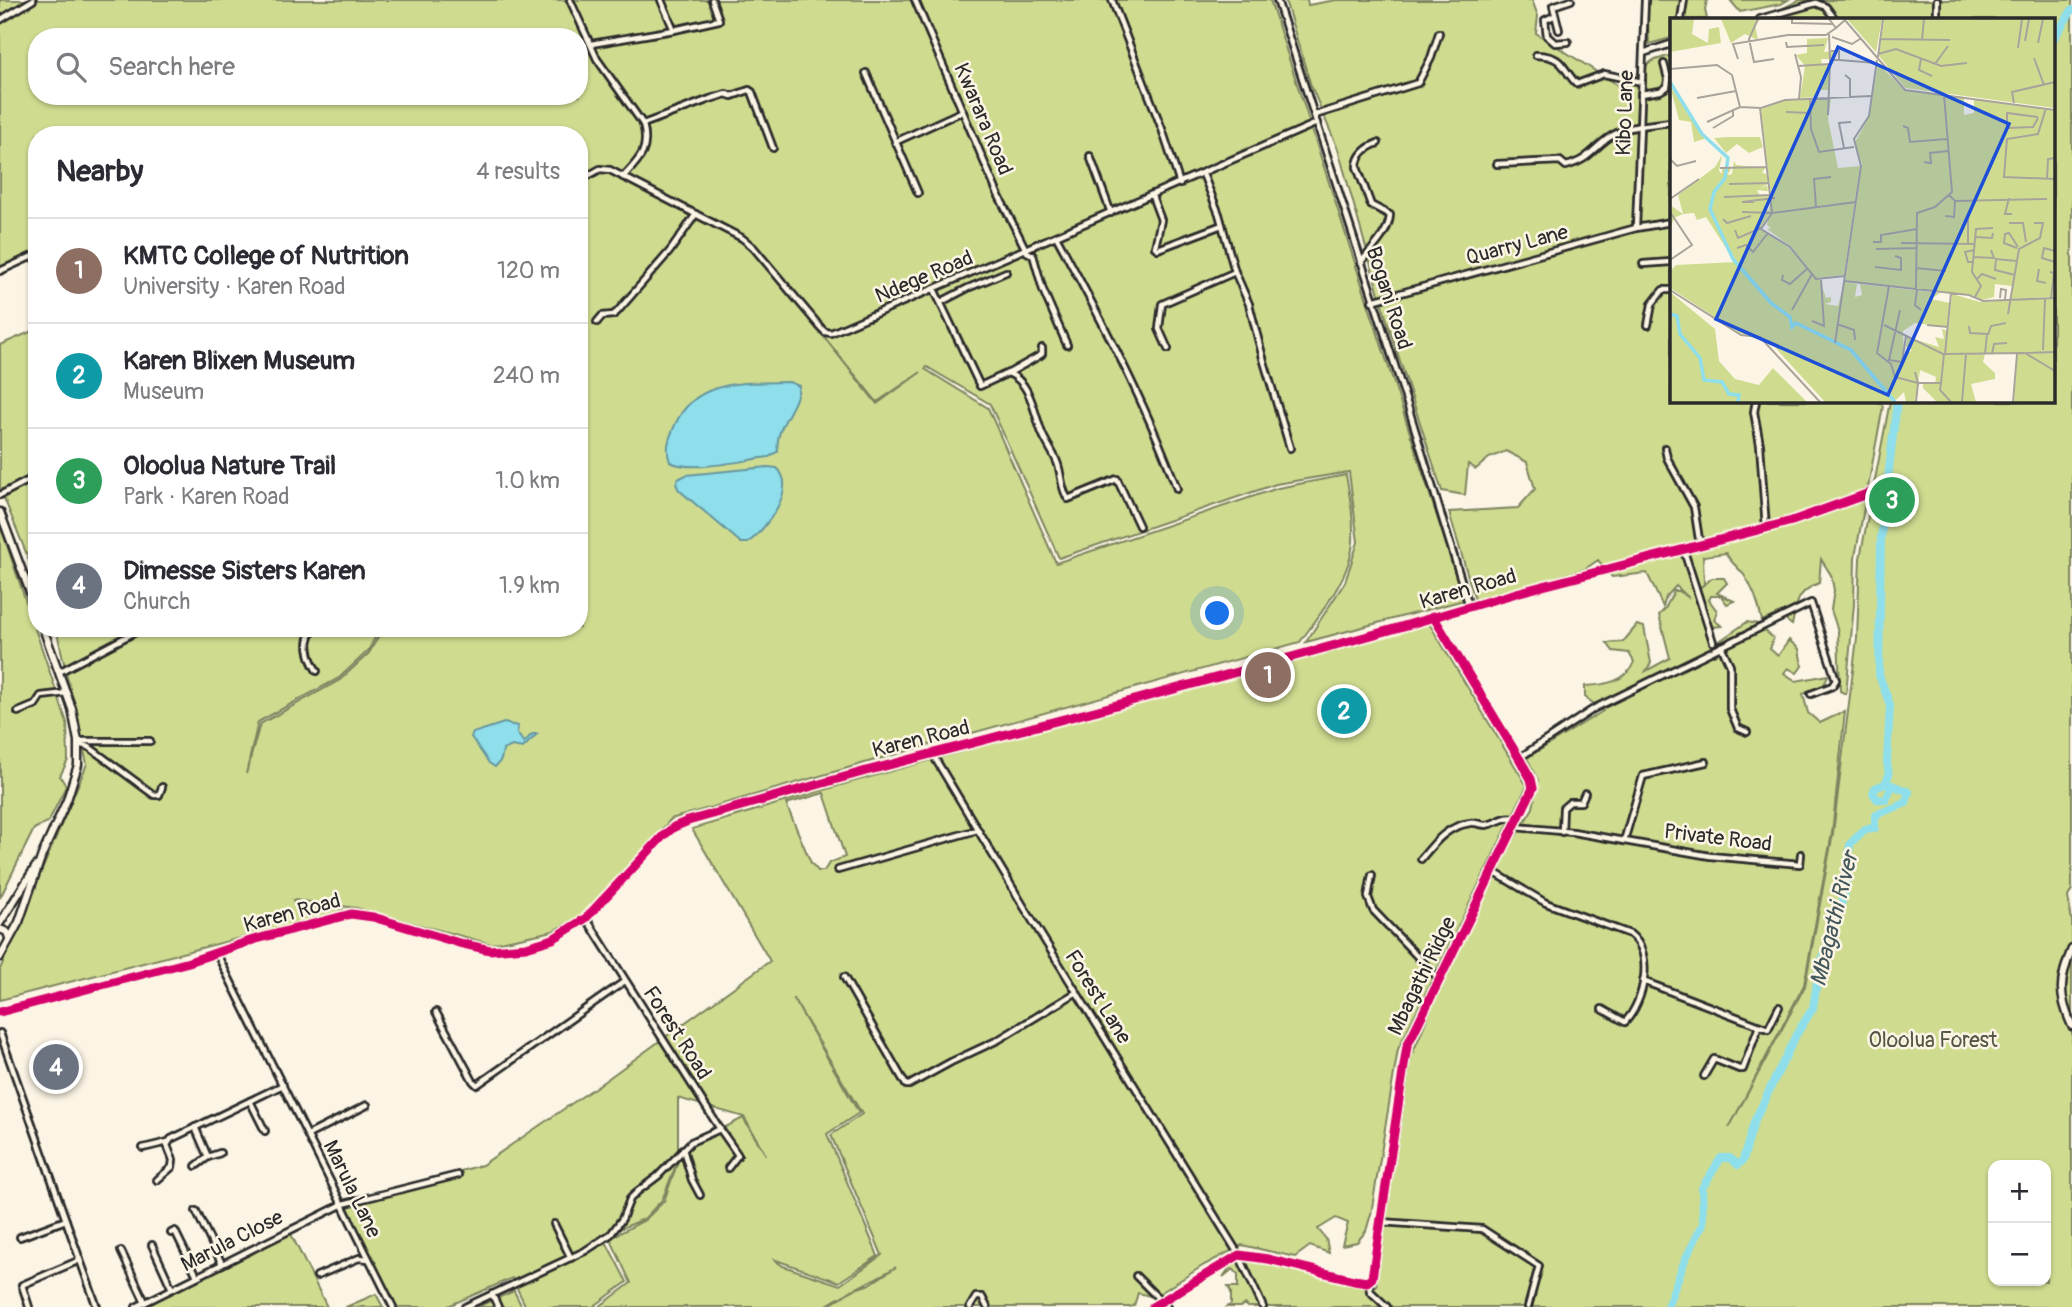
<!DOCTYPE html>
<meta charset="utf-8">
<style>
body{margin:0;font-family:Pangolin,sans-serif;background:#f7f7f7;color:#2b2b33}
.controls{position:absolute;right:21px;bottom:21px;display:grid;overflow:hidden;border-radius:14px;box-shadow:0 2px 5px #0004}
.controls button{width:63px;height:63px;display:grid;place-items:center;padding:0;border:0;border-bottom:2px solid #e1e1e2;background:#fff;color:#2b2b33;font:35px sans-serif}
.you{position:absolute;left:1218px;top:614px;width:24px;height:24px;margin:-18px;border:5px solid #fff;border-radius:50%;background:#1a73e8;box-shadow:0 0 0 10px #1a73e833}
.badge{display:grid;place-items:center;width:46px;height:46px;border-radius:50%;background:#1a73e8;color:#fff;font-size:23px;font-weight:700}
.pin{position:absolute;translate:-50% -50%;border:4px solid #fff;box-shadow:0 2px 7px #0006}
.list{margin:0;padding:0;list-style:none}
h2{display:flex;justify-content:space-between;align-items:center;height:91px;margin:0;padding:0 28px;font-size:30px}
h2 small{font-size:23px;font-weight:400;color:#7c7c81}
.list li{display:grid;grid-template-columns:46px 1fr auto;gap:21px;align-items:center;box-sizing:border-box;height:105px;padding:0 28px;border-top:2px solid #e1e1e2}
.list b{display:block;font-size:26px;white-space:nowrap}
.list p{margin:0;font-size:23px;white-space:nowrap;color:#7c7c81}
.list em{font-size:23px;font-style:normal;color:#7c7c81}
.icon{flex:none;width:38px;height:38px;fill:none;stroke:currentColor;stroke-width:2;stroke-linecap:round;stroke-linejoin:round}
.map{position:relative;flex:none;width:2072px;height:1307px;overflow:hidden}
.search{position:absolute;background:#fff;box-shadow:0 2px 5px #0004;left:28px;top:28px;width:560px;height:77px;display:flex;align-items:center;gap:18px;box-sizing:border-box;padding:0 24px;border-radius:28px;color:#7c7c81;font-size:26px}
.panel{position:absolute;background:#fff;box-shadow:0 2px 5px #0004;left:28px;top:126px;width:560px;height:511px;border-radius:28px}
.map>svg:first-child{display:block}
</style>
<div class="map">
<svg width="2072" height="1307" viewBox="0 0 2072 1307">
<rect width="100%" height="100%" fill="#fcf5e5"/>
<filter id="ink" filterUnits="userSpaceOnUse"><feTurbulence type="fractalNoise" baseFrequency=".0143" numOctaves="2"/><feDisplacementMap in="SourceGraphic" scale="14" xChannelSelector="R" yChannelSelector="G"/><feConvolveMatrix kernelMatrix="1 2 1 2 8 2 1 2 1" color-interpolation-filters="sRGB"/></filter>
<g filter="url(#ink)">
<g fill="#cfdc90" stroke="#7d845e" stroke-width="2" fill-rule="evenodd">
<path d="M0,0H1270L1464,600L1306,642L1345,582L1358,542L1349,472L1276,484L1059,558L990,404L927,367L925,369L988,408L1056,563L1278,488L1346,475C1350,497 1354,519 1353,541C1351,577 1320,614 1300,642L875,760L671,819L594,909L553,931L491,944L357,908L293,900L294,903L348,910L0,1000V969L87,764L56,628H380L368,651L339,678L258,722L246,774L260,724L340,680L369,653L383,628H579V135H37V256L33,251L0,267ZM37,37H579V96H37ZM799,306L877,402L921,372L877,404Z"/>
<path d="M1285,0H1307L1308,5L1336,0H1532L1538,16L1536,33L1622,88L1652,61L1671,55V401H1877L1883,406L1855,557L1854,604L1846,694L1840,691L1838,631L1831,610L1834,590L1831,575L1821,559L1819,583C1796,592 1797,603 1792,625L1778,614L1762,621C1759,605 1754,589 1744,575C1738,567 1730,562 1726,553L1703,556L1704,584L1696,591L1712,578H1724L1727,583L1717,593L1734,601L1727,604L1721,596H1711L1709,600L1717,611L1714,620L1722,626L1712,627L1707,635L1711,643L1718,642L1747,622L1758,624L1773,638L1770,649L1778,656L1789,640L1799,649L1802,666L1797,673L1788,668L1784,673L1796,681L1828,675L1824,685L1803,694L1808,713L1820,723L1845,711L1832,833L1804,985L1729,1128L1805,986L1833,833L1857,638L1860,558L1890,401H2053V19H1762L1799,0H2072V889L2068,897L2072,921V1307H1248L1245,1304L1240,1307H1227L1231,1304V1292L1228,1287H1238V1274L1233,1269L1223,1277L1233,1263L1254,1260L1366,1286H1376L1411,1057L1441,985L1513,841L1533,808L1538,780L1527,758L1603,711L1585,697V686C1605,685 1626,682 1634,662L1629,653L1613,651L1607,643L1623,642L1637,625L1644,627L1651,663L1646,671L1670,658L1659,615L1665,609L1674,591H1679L1689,598L1676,586L1666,597L1663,607L1647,573L1612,577L1598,560L1585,569L1475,600L1449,512L1518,508L1535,489L1527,462L1506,451L1489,458L1476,469L1468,464L1465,495L1442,491L1383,308L1338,149L1311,86ZM1993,1165H2046V1281H1993Z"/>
<polygon points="1647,0 1707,0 1705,10 1707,19 1671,19 1671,38 1649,44"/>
<polygon points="1730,0 1788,0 1781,4 1740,12"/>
<polygon points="37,329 37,580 0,488 0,345"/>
<polygon points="0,525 67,723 68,760 60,776 66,786 49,821 34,829 0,898"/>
<path d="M1429,623L1527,786L1398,1049L1371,1214L1366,1231L1357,1242L1342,1245L1348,1223L1336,1218L1318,1229L1326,1239L1329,1253L1310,1246L1295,1257L1242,1245L1204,1265L1154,1297L1138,1293L1134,1306L1129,1307H827L852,1290L870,1284L896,1267C872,1281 847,1292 824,1307H599L631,1283L610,1238L645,1220L664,1201L681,1153L692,1144L743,1118L766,1155L744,1117L678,1098V1160L662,1200L644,1219L603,1236L627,1282L593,1307H526L512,1278L446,1307H396L345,1203L482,1165L606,1080L770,961L692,829L848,783ZM824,793L845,857L829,863L824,871H818L811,863L786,804ZM793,998L862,1114L831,1135L882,1255L840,1285L783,1266L773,1259L839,1282L878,1256L827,1134L859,1113Z"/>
<polygon points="290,1232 327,1307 139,1307"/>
<polygon points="514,1291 522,1307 477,1307"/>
<polygon points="376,1294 383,1307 345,1307 346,1307"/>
</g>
<g fill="#8edeeb" stroke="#66969e" stroke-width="2">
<path d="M789,382L799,386C797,410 774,426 778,451L769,457C744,460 692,473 670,462C665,448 669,438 675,425C695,378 746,383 789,382Z"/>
<path d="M768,467L777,468C799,489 764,530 748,543H741L733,536L679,490L676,484L678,479L686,475Z"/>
<polygon points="504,723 518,726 517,733 524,743 532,734 537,734 523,748 512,746 503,750 501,760 495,767 489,763 471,737 473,733"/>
</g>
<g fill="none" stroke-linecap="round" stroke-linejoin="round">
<g stroke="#8edeeb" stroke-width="8">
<polyline points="2053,40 2072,10"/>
<polyline points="1667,1307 1685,1260 1703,1224 1702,1188 1721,1158 1730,1158 1738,1165 1743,1160 1754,1122 1796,1035 1813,1008 1819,969 1845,893 1850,844 1865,829 1875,828 1875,815 1906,803 1909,792 1892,785 1886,800 1877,799 1873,793 1875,788 1885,784 1889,775 1887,762 1890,705 1879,675 1881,538 1897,401"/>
</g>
<g stroke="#2b2b2b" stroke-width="10">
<g id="street">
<path d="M570,0L597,59L643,124C650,150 640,159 623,177"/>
<polyline points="915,0 997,192 1027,252 1033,255 1043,290 1067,345"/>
<polyline points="1112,0 1162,129 1180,184"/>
<polyline points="1277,0 1406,400 1469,606"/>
<polyline points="1554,16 1545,20 1547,36 1555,43 1568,42"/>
<polyline points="1681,19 1684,0"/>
<polyline points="1760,19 1816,3 1826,7 1835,19"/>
<polyline points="1937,19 1937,0"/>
<polyline points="0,20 33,0"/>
<polyline points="674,30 719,20 712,0"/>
<polyline points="1559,30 1553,6 1571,0"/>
<polyline points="591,44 674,30 661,0"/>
<polyline points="1643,53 1671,44"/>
<path d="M1536,55C1565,56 1561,68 1577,84L1604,74L1642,82"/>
<polyline points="866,73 918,193"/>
<polyline points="1641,94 1660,91 1667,87 1668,79 1664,64"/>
<polyline points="1315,115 1418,83 1431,58 1439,33"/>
<polyline points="643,124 710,99 726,94 732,96 749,90 752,92 773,148"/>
<polyline points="895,142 963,111"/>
<polyline points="1090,156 1111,213"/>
<path d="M1497,164L1560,161L1566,166C1588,160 1590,152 1607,139C1626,125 1649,125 1671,122"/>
<polyline points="1203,174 1219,214 1235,272"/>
<polyline points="579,181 600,169 610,170 742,238 753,247 821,328 825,332 831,333 1317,123"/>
<polyline points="1152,196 1161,220 1155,247 1158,249 1222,225"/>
<polyline points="1636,228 1645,0"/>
<path d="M1056,236C1101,319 1145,401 1177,489"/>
<path d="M1361,262C1372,249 1389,233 1390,215L1371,205L1357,167C1357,155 1367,147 1378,143"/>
<polyline points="1643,264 1671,262"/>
<polyline points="0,271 37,254"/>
<path d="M934,289L980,386L1008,373C1031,382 1034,413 1042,433C1046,443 1053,452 1057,462C1062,474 1060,487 1068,499L1117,479L1139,526"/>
<polyline points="1372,301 1636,228 1671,222"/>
<polyline points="941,302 968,288 1006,272"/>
<polyline points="597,322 602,316 613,315 617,312 670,251 696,214"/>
<polyline points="1648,325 1652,304 1663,290 1671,290"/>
<polyline points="1168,349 1159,329 1162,304 1235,272 1249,304 1263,358 1290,448"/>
<polyline points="1009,373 1039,356 1042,354 1042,348"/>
<polyline points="1756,401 1754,412 1760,445 1766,528"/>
<polyline points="1665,448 1667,458 1694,507 1700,546"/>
<polyline points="0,495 37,476"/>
<polyline points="1684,551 1713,642"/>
<path d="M317,628C302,637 309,659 317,671"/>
<polyline points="1721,646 1730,665 1730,709 1738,728 1747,732"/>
<polyline points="59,672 143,628"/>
<polyline points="18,712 35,705 41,696 67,693"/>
<polyline points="78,741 150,741"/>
<polyline points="78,744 89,747 154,795 159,795 162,787"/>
<polyline points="933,755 1024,907 1239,1255 1263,1307"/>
<polyline points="1519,758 1595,708 1811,603 1836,680 1832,686 1811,694"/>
<polyline points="1515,827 1573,832 1710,856 1800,864 1801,854"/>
<polyline points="1562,832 1563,808 1570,802 1581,802 1585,793"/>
<polyline points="1624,841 1643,776 1706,762"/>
<path d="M1421,859C1435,842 1447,826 1470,823C1475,822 1481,825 1486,825C1499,823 1505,814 1519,819"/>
<polyline points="838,870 977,830"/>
<path d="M1492,871L1546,903L1630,934C1655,953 1644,1002 1625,1022L1602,1009"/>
<polyline points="1372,875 1368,897 1373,910 1439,979"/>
<polyline points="217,954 393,1307"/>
<polyline points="844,977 906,1085 909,1085 951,1062 998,1040 1077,992"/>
<polyline points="1643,981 1768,1029 1779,1007"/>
<polyline points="0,1012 189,962 253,940 351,914 373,917 459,943 490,950 526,947 553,939 586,918 663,836 674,827 688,821 866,771 1098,710 1390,630 1520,592 1792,521 1889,486"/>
<polyline points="436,1012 473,1081 477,1085 625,981"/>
<polyline points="0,1033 80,1260"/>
<polyline points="1704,1076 1714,1059 1739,1069 1743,1069 1759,1026"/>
<polyline points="250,1101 265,1131"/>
<polyline points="195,1127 208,1157"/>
<polyline points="720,1129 738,1155 728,1168"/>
<polyline points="308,1135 367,1105"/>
<polyline points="143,1148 168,1142"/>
<polyline points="683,1149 692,1180 700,1195"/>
<polyline points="196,1166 208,1157 220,1153"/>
<polyline points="157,1180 172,1167 173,1160 167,1145 171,1139 283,1085"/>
<polyline points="196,1211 222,1264"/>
<polyline points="1381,1222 1482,1229 1539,1266 1528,1307"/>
<polyline points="554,1224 571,1258"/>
<polyline points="171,1233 175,1231 197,1276"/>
<polyline points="20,1237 66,1220"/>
<polyline points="152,1245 172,1289"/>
<polyline points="121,1251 145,1302"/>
<polyline points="317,1276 359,1258 369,1259"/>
<polyline points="1136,1276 1167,1307"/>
<polyline points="1369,1281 1370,1291 1387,1307"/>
<polyline points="492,1294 498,1307"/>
<polyline points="29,1307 22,1285 80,1260 97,1307"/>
<polyline points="136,1307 343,1204 458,1175"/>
<polyline points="465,1307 585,1251 611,1234 622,1219 630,1199 638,1191 658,1176 691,1142 720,1129 586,918"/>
<polyline points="970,1307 976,1297 982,1297 987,1307"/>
<polyline points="1152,1307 1239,1255 1268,1259 1354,1280 1367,1282 1372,1278 1407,1046 1533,788 1531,779 1519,758 1433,616"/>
</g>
</g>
<g stroke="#2b2b2b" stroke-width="11">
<g id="secondary">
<polyline points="0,512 37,611"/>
<polyline points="0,923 36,866"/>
<polyline points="0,929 7,932 9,938"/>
<path d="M2072,949C2059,980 2058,995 2072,1026"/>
<polyline points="0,957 19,922 42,855 67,800 78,765 78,741 72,709 43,628"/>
</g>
</g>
<use href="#street" stroke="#fcf5e5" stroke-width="4.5"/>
<use href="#secondary" stroke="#fcf5e5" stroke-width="6"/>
<g stroke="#fcf5e5" stroke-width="13">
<g id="cycleway">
<polyline points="0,1012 189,962 253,940 351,914 373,917 459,943 490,950 526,947 553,939 586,918 663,836 674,827 688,821 866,771 1098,710 1390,630 1520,592 1792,521 1889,486"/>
<polyline points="1152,1307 1239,1255 1268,1259 1354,1280 1367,1282 1372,1278 1407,1046 1533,788 1531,779 1519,758 1433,616"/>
</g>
</g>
<use href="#cycleway" stroke="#d6006c" stroke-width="9"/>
</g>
</g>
<g text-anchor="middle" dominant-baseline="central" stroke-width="5" stroke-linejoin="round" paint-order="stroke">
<g font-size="21" fill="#2b2b2b" stroke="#fcf5e5">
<text transform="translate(1625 113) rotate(-88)">Kibo Lane</text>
<text transform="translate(983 119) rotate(67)">Kwarara Road</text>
<text transform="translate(1517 245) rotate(-15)">Quarry Lane</text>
<text transform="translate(924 277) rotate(-23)">Ndege Road</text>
<text transform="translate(1389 298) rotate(72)">Bogani Road</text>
<text transform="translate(1468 589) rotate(-16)">Karen Road</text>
<text transform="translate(921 739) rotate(-14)">Karen Road</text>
<text transform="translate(1718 838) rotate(7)">Private Road</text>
<text transform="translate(292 913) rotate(-15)">Karen Road</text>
<text transform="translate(1422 976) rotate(-64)">Mbagathi Ridge</text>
<text transform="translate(1098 997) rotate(58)">Forest Lane</text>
<text transform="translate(677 1033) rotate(57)">Forest Road</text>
<text transform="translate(352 1189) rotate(64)">Marula Lane</text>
<text transform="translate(232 1241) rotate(-27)">Marula Close</text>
</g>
<g font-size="21" fill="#545744" stroke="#fcf5e5">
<text x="1933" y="1040">Oloolua Forest</text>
</g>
<g font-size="23" font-style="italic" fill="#44585b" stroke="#fcf5e5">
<text transform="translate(1834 919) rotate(-76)">Mbagathi River</text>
</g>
</g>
<g transform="translate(1670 18)">
<rect width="385" height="385" fill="#fcf5e5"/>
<path d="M0,1H24L22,16L38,25L39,11L49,9L51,25L0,34ZM51,1H90L85,7L88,22L75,16L61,25ZM177,1H212L206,34ZM214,1H385L384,90L235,70L209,38ZM158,20L154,34L164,33V41H151L152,46H159L160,72H148L147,79L130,80L135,48L126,37L137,35V21ZM208,45L234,72L294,79V97L304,95V81L385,92V279L340,281L342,268L325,266L324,279L312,282L302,277L175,263L192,146L185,124L199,99ZM0,68L34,119V121L24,124L21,104L9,102ZM161,81L158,101L168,150L190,148L174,257L147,260L120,228L97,211L101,210L97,207L101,178L91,91L116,82ZM59,119H90L93,129L79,135L67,126L56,135L44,120ZM52,137L49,153L52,156V151L61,150L59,155L55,153L59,157L62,156L64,143L66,147L95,150L92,155L97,156L98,165L90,171L97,167L98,173L87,172L90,178H99L96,191L101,194L90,211L118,229L150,262L156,280L161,279V284L155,286L168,288L174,264L187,266L185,279L192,277L190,266L270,275L261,281L280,285L277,309L245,305L233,313L234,338L242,332L236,328L237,319L269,329L265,319L274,321L272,311L278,313L282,276L310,284L385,280V384H344L347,336H315L313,344L325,355V361L301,366L306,384H267L253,370V364L265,366L266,359L250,352L245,384H236L234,374L226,382L221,378L223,384H155L101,325L69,315L0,270V253L6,247L65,244L36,199L27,202L24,195L13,196L4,200L0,211V187L13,196L8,177L45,149ZM0,274L45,311L49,343L65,361L89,367L103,350L137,384H0Z" fill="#cfdc90"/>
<path fill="none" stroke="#8edeeb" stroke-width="3.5" d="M0,64L32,116L58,140L55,160L44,174L40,191L63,241L101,285L120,299L122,309L126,305L181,332L225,384M0,296L7,298L10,316L30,340L34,362L52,364L59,376L69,377L68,384"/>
<path fill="none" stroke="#a8a49b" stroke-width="2" d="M88,1L79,21L84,44L104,41M122,1V5L163,6M159,1L166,10L175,2M174,1L235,72L385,92M159,16L160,42H169V33H161M162,19L182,26L190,21M210,21L280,22M252,22L254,1M355,23L359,1M116,24L117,29L154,27M368,25L373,1M348,30L352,1M125,36L131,59L129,81M208,36L226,31L271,48L297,45M208,39L213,1M364,40L374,67M68,41L63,26L118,17H156L166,10M251,41L249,52L262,58M169,42L206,45M265,46L278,28M128,48L160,46M0,51L47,47L62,57L70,89M175,57L180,61V79M27,80L66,73M140,81L141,111L149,134L184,129M344,85L342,74L385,64M90,90L102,195L91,211L120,229L146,261L175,258M376,90L368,116L337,121L334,159L385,161M116,94L140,95M158,97L160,42M368,99L337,95V110L363,109L368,100M37,104L70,89L91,90L115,82L201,78M233,108L238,110L240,124L277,121M43,110L63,98V91M174,130L169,105L181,104M0,141L7,148L26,143M254,144L261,145L260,135L278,133M50,150L97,149M377,161L378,141L385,140M59,166L99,165M279,177L285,183L377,181M54,179L100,177M339,180L335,196H342M0,181L29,161M84,184H72L105,180M146,189L144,161L161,159M0,194L22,227L0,242M72,194L102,195L186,184M275,198L284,199L285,183M298,200V226M53,201L57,205L81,198M339,205H353L356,224M65,212L68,220L91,210M305,219L322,220L323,215M203,224H211V217L247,211M231,225L305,226M67,230L76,227L83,234L98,215M347,230L334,225L335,216L339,215L348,229M206,231L246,230M385,233L374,230L372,240L385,244M303,239L324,240L321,232M325,241L347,243M326,241L325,252L345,257M303,244H298L295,234L304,232M205,249L231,252V240L225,238M246,250L276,253M369,251L367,263L376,265M380,254L384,255L381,280M113,257L112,262L120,266L138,250M307,261L312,256L326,261M174,263L299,277L313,283L385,280M219,268L207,335L221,346L225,359L248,365L245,354M246,271L247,195L265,189L282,174L274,77M247,271L245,287L251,292M0,272L71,317L90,319L150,384M305,279L311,268L302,254L306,211L323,210M330,280L331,271L336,272L335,281M122,292L142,256M230,292L219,342L232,344L236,318M338,296L349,231L370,220L373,205H364M142,303L154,308L151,261M167,306L184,312L185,322M214,307L273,336L355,335M257,307L278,309M299,308L300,315L317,316L315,336M318,317L321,308L336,305M165,325L191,148L184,121L199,98L207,42M373,332L375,281M355,335L385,353M356,335L385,334M275,336L281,275M322,336L324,326L337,325M271,365L270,372L281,384M246,384L248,365H271L274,336M292,384L296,336M343,384L347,336"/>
<path fill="#1d4ed8" fill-opacity="0.15" stroke="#1d4ed8" stroke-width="3.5" d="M168,29L339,106L218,377L46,301Z"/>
<rect width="385" height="385" fill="none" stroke="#2b2b2b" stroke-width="3.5"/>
</g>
</svg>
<div class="controls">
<button>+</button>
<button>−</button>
</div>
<div class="you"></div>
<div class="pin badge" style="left:1268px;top:675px;background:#8d6e63">1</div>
<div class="pin badge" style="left:1344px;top:711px;background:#0f9aa8">2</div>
<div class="pin badge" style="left:1892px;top:500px;background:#2e9e5b">3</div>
<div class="pin badge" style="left:56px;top:1067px;background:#6b7280">4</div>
<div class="search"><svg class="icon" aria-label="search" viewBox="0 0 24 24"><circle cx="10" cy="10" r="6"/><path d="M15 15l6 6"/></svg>Search here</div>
<section class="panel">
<h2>Nearby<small>4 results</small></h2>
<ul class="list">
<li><span class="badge" style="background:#8d6e63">1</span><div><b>KMTC College of Nutrition</b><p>University · Karen Road</p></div><em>120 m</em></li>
<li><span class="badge" style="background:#0f9aa8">2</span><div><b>Karen Blixen Museum</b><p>Museum</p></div><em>240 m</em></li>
<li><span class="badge" style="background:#2e9e5b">3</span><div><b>Oloolua Nature Trail</b><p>Park · Karen Road</p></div><em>1.0 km</em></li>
<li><span class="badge" style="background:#6b7280">4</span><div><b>Dimesse Sisters Karen</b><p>Church</p></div><em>1.9 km</em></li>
</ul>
</section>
</div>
